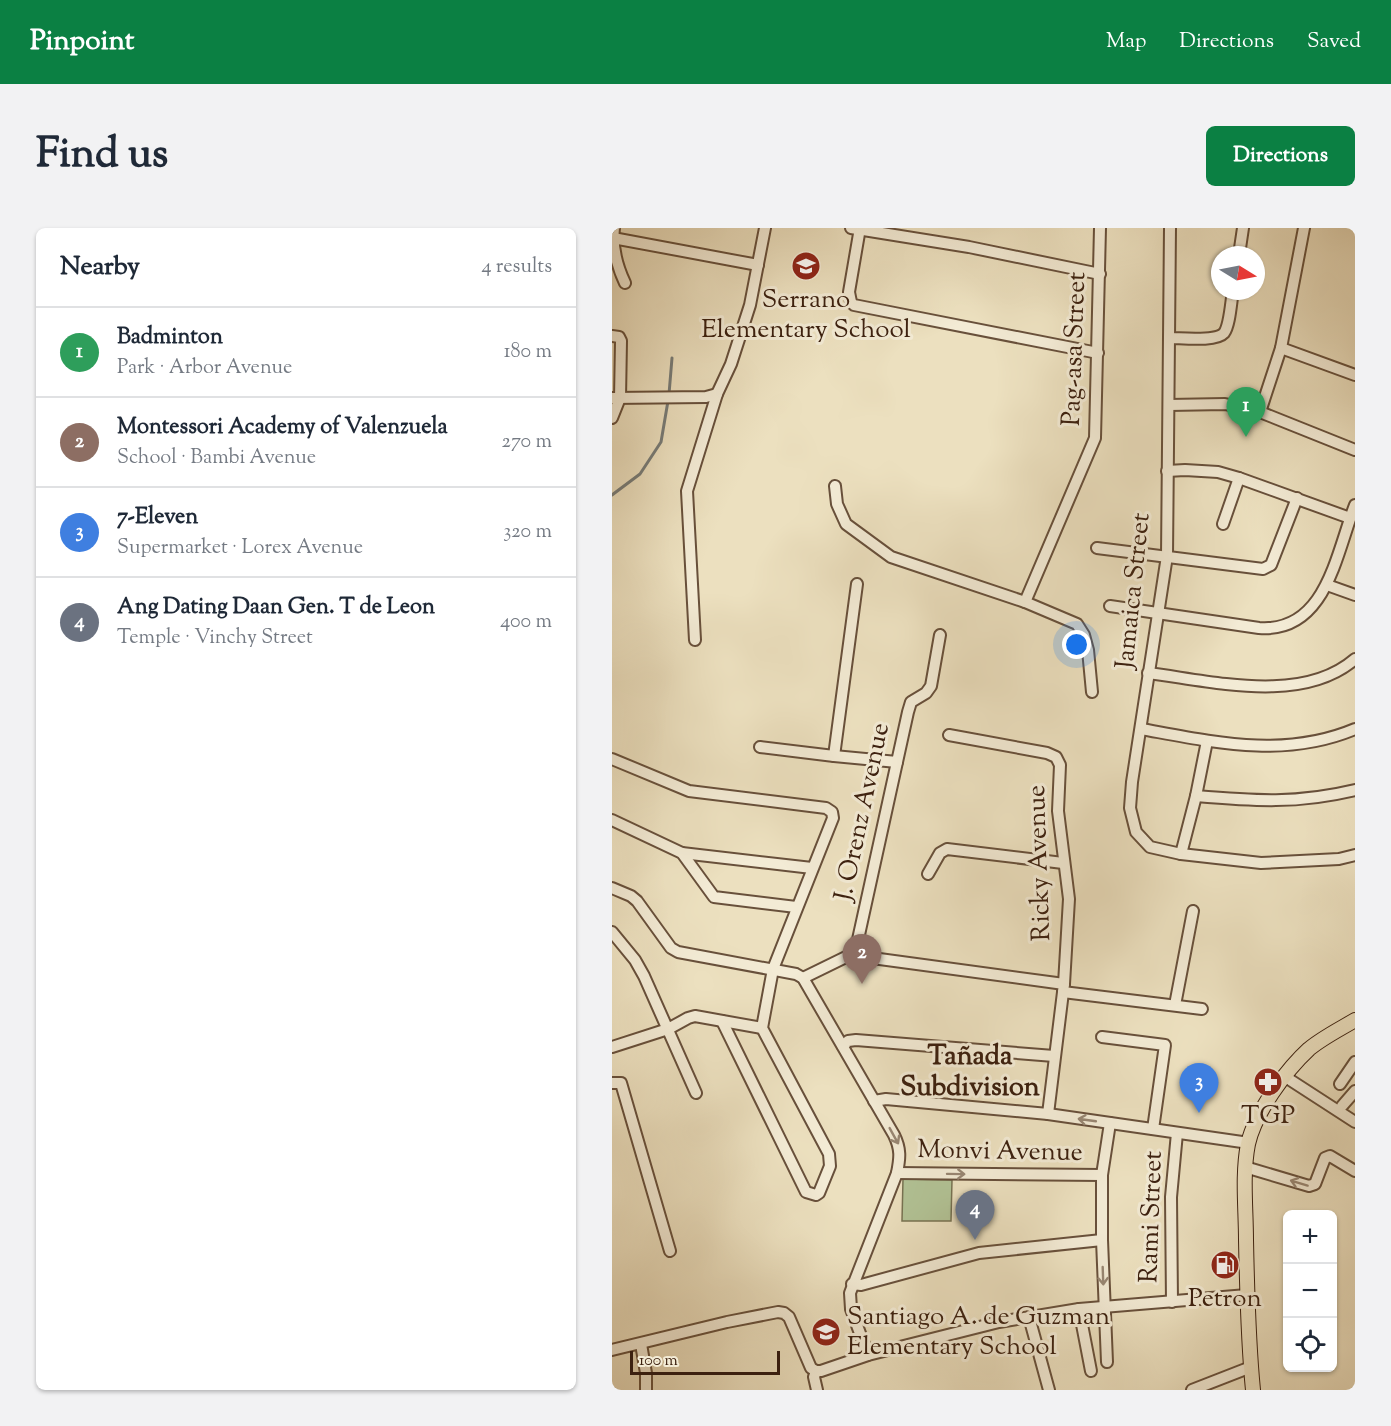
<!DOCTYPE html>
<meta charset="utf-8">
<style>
body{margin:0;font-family:"Sorts Mill Goudy",serif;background:#f2f2f3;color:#1f2937}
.controls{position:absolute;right:18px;bottom:18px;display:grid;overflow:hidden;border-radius:9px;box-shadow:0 2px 4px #0004}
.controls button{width:54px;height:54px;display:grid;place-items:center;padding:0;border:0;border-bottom:2px solid #e0e1e3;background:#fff;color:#1f2937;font:30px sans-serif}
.compass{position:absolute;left:599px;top:18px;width:54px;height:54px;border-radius:50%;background:#fff;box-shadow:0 2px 4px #0004;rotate:100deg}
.scale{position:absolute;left:18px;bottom:15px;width:150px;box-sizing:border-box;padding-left:6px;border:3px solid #3c200f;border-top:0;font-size:16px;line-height:21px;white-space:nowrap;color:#3c200f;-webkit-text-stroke:4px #f3ebd5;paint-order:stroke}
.you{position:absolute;left:465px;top:417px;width:21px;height:21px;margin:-15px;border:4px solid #fff;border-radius:50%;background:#1a73e8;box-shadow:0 0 0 9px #1a73e833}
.badge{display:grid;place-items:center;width:39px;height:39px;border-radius:50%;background:#0b8043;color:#fff;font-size:20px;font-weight:700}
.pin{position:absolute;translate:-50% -50px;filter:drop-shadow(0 2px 3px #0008)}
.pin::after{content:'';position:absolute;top:32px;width:21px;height:18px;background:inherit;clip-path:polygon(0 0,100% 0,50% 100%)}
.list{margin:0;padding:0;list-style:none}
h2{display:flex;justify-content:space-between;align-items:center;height:78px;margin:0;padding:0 24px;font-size:26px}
h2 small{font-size:20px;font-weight:400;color:#747a83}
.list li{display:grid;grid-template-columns:39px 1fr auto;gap:18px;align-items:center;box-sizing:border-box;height:90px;padding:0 24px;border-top:2px solid #e0e1e3}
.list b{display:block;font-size:22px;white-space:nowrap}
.list p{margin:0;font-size:20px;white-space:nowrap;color:#747a83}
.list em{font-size:20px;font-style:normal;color:#747a83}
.icon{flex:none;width:33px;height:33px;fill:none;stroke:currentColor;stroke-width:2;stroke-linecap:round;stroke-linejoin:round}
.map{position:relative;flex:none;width:743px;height:1162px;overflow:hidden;border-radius:9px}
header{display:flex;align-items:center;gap:36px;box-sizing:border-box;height:84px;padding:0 30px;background:#0b8043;color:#fff}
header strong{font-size:28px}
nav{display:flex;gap:33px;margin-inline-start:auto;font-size:21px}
.intro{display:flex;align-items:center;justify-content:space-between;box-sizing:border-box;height:144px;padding:0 36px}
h1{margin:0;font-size:42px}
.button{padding:15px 27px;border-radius:9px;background:#0b8043;color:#fff;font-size:21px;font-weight:700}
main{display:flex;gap:36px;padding:0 36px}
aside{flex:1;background:#fff;border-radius:9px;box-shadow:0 2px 4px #0004}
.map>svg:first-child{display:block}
</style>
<header>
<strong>Pinpoint</strong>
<nav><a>Map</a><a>Directions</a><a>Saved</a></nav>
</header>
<div class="intro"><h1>Find us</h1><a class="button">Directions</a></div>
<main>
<aside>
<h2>Nearby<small>4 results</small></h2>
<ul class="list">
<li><span class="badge" style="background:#2e9e5b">1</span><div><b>Badminton</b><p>Park · Arbor Avenue</p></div><em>180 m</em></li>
<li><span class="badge" style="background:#8d6e63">2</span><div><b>Montessori Academy of Valenzuela</b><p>School · Bambi Avenue</p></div><em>270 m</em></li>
<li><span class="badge" style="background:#3f7fe0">3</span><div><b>7-Eleven</b><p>Supermarket · Lorex Avenue</p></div><em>320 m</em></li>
<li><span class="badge" style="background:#6b7280">4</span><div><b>Ang Dating Daan Gen. T de Leon</b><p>Temple · Vinchy Street</p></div><em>400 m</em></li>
</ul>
</aside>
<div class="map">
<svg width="743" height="1162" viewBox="0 0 743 1162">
<rect width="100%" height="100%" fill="#ece0bf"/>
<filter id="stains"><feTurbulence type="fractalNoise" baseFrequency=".00333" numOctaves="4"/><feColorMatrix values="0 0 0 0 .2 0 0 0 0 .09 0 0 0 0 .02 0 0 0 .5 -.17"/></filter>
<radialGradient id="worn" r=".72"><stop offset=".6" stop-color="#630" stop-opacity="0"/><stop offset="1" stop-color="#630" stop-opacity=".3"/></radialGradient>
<polygon fill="#b2c396" stroke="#777252" stroke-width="1.5" points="291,951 340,952 339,993 290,993"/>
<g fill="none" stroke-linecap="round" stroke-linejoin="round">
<g stroke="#777c78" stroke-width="3">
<polyline points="57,166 60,130"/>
<polyline points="0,267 28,246 49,214 56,173"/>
</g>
<g stroke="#68503b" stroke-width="14">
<g id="minor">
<path d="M2,0C0,19 5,38 13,55"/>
<polyline points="239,0 357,19 488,46"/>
<polyline points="248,0 237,64 239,74 242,77 486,125"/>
<polyline points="558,0 555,328 520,554 518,580 524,604 538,619 569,626 649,635 727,631 743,627"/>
<polyline points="1,10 146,37"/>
<polyline points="627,27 631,0"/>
<polyline points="0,108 7,109 9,113 8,170 0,190"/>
<path d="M557,110C570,110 604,114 612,105C618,97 619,73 621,63"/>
<polyline points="669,120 743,147"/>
<polyline points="0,170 94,169 105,166"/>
<polyline points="557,177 613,176 648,184 743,222"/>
<polyline points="648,184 669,120 692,0"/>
<polyline points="555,243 573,242 606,244 627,250 738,290"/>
<polyline points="223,258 225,276 234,296 279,329 413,374 465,396 472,407 476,422 480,464"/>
<polyline points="611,296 627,250"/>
<polyline points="485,320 651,341 659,337 685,270"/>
<polyline points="245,356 222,528 285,534"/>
<polyline points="715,357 743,367"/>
<polyline points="413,374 483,210 488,0"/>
<path d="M498,378L647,400C714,405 724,326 743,277"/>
<polyline points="83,412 75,263 105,166 119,136 138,77 153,0"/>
<path d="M536,445C600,453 690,477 743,431"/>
<path d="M529,501C601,514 672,531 743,501"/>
<polyline points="337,507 435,525 444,529 448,537 446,583 457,671 452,756 436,886"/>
<polyline points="148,519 222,528"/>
<polyline points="0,531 77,563 214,580 220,584 221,590 161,741 150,800 217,926 218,938 207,965 204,967 194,964 110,793"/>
<path d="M584,568C643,573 685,576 743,562"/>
<polyline points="0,592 70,625 102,669 184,679"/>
<polyline points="70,625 200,640"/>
<polyline points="569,626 584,568 595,513"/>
<polyline points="316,646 328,625 335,621 451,635"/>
<path d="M0,660L19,668L25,673L59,720L66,724L184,746L191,750L282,907C289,921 288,930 285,945L238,1065L239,1081L256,1127"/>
<polyline points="0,704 23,732 32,748 84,865"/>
<polyline points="238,727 452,756"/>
<polyline points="191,750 238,727 245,716 296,484 299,474 314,465 319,458 328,407"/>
<polyline points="451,764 590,781"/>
<polyline points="563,777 581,683"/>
<polyline points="490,809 553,817 541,901"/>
<polyline points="231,818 236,813 244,812 442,828"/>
<polyline points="0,819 56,801 76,790 83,788 150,800"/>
<polyline points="672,848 743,894"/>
<polyline points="0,855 9,855 58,1023"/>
<polyline points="728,856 743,834"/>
<polyline points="262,873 274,871 436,886 637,915"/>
<polyline points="730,878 743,863"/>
<polyline points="633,939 697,958 703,956 713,930 718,928 743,943"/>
<polyline points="285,945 490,947"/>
<polyline points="240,1056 249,1057 367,1025 490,1012"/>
<polyline points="560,1074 559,969 565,905"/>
<polyline points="467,1081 479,1143"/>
<polyline points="417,1089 437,1162"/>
<polyline points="29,1116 34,1145 34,1162"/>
<polyline points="0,1122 115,1094 166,1084 172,1085 177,1089 199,1140 204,1143"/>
<polyline points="495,1134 490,1012 490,947 498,895"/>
<polyline points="204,1143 209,1143 256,1127 387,1094 467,1081 635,1067"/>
<polyline points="204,1143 202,1149 205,1162"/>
<polyline points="580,1162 639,1139"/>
</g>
</g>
<g stroke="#3c200f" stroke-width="16">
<path id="major" d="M641,1162C636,1112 635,1062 634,1012C634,981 630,947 636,916C643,885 673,843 697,821C710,810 728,801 743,792"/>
</g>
<use href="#minor" stroke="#f3ebd5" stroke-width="10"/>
<use href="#major" stroke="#ece0bf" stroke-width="14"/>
</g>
<defs><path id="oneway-shaft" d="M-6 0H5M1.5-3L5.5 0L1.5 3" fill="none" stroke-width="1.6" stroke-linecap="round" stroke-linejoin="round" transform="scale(1.5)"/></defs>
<g stroke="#988672">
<use href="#oneway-shaft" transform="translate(475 892) rotate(-172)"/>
<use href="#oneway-shaft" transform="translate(282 908) rotate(61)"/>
<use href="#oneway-shaft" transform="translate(344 946) rotate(1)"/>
<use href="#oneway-shaft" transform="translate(687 955) rotate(-163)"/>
<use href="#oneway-shaft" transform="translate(491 1048) rotate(88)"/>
</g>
<defs>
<g id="school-disc" transform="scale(1.5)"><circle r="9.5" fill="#8f2418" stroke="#f3ebd5"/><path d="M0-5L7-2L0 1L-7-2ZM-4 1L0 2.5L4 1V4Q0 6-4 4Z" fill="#fff"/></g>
<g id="pharmacy-disc" transform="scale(1.5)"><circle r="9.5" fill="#8f2418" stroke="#f3ebd5"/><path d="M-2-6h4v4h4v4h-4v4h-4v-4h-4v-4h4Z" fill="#fff"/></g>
<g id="fuel-disc" transform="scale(1.5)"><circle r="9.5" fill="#8f2418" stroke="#f3ebd5"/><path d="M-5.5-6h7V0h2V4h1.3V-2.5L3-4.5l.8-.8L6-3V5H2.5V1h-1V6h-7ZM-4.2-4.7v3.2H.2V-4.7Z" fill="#fff"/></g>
</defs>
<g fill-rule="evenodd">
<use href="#school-disc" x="194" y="38"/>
<use href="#pharmacy-disc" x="656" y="854"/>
<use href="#fuel-disc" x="613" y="1037"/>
<use href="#school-disc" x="214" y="1104"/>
</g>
<g text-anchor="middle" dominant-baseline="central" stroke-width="6" stroke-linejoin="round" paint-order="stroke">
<g font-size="26" fill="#3c200f" stroke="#f3ebd5">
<text x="194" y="72">Serrano<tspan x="194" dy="30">Elementary School</tspan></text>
<text x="656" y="888">TGP</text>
<text x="613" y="1071">Petron</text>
<text x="235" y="1089" text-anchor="start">Santiago A. de Guzman<tspan x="235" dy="30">Elementary School</tspan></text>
</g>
<g font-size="26" fill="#3c200f" stroke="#f3ebd5">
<text transform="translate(463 121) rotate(-88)">Pag-asa Street</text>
<text transform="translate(522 363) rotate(-84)">Jamaica Street</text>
<text transform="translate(251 584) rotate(-78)">J. Orenz Avenue</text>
<text transform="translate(428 635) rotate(-92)">Ricky Avenue</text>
<text transform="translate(388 924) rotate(1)">Monvi Avenue</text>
<text transform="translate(540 989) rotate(-88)">Rami Street</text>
</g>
<g font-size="27" font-weight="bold" fill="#3c200f" stroke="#f3ebd5">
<text x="358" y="829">Tañada<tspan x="358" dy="31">Subdivision</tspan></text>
</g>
</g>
<rect width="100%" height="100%" filter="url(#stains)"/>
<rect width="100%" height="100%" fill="url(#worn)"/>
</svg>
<div class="controls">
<button>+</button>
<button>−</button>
<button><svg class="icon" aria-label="locate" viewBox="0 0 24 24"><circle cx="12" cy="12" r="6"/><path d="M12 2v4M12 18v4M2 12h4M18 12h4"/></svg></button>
</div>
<svg class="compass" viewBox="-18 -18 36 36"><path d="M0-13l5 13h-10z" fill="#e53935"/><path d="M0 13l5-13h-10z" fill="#747a83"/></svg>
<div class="scale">100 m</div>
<div class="you"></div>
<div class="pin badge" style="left:634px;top:209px;background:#2e9e5b">1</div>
<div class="pin badge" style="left:250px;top:756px;background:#8d6e63">2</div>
<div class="pin badge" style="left:587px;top:885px;background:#3f7fe0">3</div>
<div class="pin badge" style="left:363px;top:1012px;background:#6b7280">4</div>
</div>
</main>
